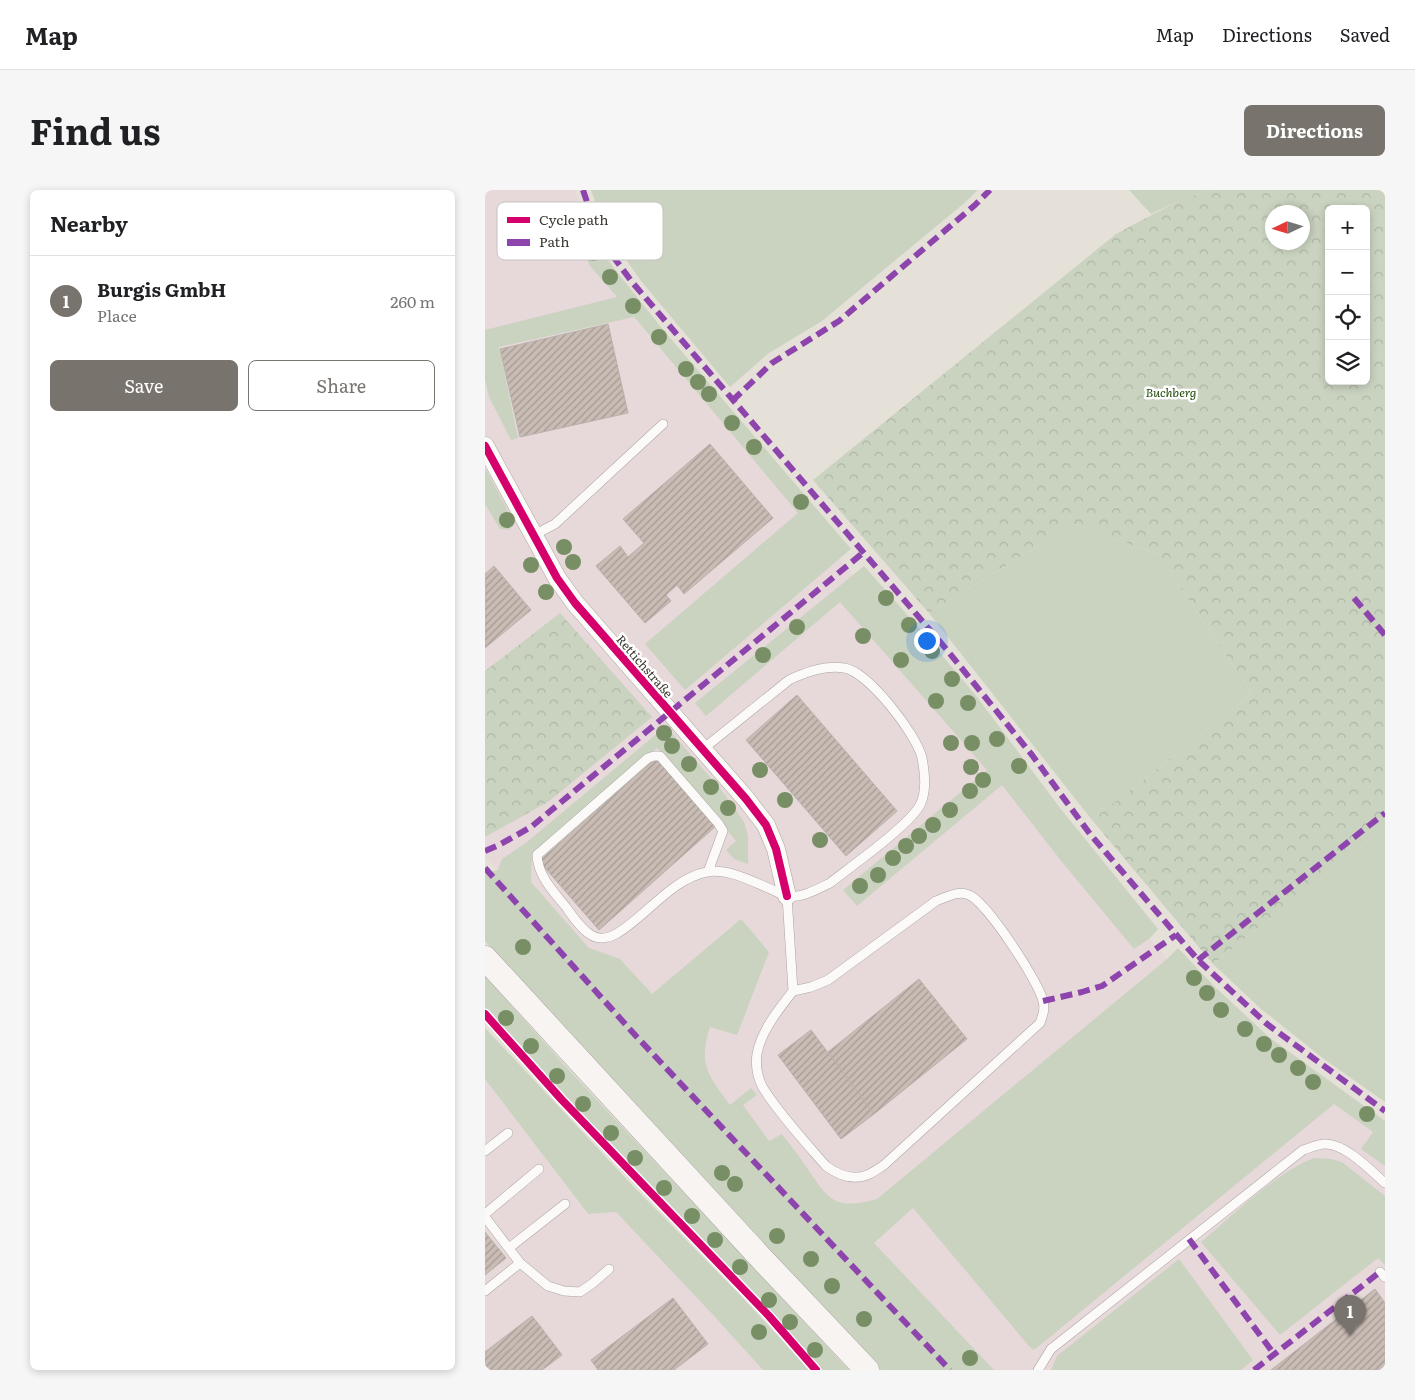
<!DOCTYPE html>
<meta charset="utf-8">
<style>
body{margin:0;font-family:Literata,serif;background:#f6f6f6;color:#202124}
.controls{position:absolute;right:15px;top:15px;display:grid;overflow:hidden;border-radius:8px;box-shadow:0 2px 8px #0003}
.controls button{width:45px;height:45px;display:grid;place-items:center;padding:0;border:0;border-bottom:1px solid #e0e0e0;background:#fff;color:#202124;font:25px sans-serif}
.compass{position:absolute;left:780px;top:15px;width:45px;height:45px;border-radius:50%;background:#fff;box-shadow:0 2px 8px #0003;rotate:266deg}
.you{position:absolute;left:441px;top:450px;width:18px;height:18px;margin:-12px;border:4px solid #fff;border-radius:50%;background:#1a73e8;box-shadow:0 0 0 8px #1a73e833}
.badge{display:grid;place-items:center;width:32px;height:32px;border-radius:50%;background:#78736d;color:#fff;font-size:16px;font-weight:700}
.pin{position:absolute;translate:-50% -41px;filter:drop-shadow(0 1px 2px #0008)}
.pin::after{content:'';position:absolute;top:26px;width:18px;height:15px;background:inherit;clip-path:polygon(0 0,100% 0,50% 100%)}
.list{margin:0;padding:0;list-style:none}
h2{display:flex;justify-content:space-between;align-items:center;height:65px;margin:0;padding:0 20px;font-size:21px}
h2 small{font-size:16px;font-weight:400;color:#757577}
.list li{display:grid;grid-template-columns:32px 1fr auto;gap:15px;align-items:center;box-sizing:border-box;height:90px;padding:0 20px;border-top:1px solid #e0e0e0}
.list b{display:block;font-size:19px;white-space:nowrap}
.list p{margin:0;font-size:16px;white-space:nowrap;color:#757577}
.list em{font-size:16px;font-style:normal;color:#757577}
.actions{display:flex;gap:10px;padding:15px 20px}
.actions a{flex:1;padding:11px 0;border:1px solid #78736d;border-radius:8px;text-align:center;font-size:18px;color:#78736d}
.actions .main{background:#78736d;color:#fff}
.icon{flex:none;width:28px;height:28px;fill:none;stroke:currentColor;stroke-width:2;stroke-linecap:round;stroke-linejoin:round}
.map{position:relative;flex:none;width:900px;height:1180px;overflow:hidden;border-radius:8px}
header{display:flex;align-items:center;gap:30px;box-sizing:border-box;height:70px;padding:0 25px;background:#fff;border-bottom:1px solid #e0e0e0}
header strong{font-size:24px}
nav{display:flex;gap:28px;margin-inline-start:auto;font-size:18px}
.intro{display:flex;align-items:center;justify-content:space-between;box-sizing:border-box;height:120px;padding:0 30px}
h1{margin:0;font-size:35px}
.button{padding:12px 22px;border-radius:8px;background:#78736d;color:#fff;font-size:18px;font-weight:700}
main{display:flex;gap:30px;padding:0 30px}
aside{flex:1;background:#fff;border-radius:8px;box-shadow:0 2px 8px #0003}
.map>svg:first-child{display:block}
</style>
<header>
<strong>Map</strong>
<nav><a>Map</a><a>Directions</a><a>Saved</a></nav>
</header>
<div class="intro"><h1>Find us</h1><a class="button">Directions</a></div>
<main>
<aside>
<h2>Nearby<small></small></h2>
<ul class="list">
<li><span class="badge">1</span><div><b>Burgis GmbH</b><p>Place</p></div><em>260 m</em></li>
</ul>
<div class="actions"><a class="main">Save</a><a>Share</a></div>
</aside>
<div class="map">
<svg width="900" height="1180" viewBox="0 0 900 1180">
<defs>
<pattern id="forest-crowns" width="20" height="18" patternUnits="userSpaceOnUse" patternTransform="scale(1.25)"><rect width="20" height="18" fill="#cad3c0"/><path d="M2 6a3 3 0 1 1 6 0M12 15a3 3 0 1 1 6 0" fill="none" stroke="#aeb6a6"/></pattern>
<pattern id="building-hatch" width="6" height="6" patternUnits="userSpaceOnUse" patternTransform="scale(1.25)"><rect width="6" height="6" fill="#c9bcb4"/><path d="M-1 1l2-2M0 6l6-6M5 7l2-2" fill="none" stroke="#a49a93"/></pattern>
</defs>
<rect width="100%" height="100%" fill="#e5e0d8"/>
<g fill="#e7d8da">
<polygon points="0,0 90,0 105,42 95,56 105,76 321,332 200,500 354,369 528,580 596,669 738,834 900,951 900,1180 486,1180 358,1039 0,667 0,647 63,612 75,423 0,481 0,314 15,339 27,328 0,278"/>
<polygon points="0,889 102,1024 131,1021 230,1127 278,1180 0,1180"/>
</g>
<g fill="#cad3c0">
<polygon points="106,0 493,0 477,15 337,131 284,163 245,197 156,91 120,39"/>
<polygon points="644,0 726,0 695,10 666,24"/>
<polygon points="105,42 128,77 175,136 366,359 200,500 160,454 313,323 149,127 14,157 33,248 26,250 4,207 0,190 0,140 132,107 105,76 95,56"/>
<polygon points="0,278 27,328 25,340 15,339 0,314"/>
<polygon points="589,334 674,365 767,504 607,630 444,423"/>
<polygon points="379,376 434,438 492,507 575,618 673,739 664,749 649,759 577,672 517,595 372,716 358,700 502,580 355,412 221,526 210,513"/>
<path d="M181,536L237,601L259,632L263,646V674L249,669L241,660L251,651L172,558L47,664L46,692L104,758L135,769L167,804L256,729L284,762L252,845L225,837C213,875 223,885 245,915L266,898L272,905L258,915L284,951L297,944C305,954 313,965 320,975C343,1009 348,1021 392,1009L682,769L693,758L729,796L785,848L900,931V976L876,959L888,942L849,914L549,1160L543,1155L428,1018L389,1053L509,1180H396L93,855L0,751V683L13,680L17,669L42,652Z"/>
<polygon points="900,638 900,912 839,869 775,818 728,774"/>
<polygon points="0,786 84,880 364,1180 338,1180 274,1110 107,937 0,820"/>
<polygon points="0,838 148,996 256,1106 324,1180 278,1180 230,1127 131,1022 103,1024 0,889"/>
<path d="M829,968L846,969L857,972L900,1006V1075L893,1068L795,1145L716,1052C748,1025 790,983 829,968Z"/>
<polygon points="694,1069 768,1170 756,1180 566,1180 572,1166"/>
</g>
<g fill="url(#forest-crowns)" fill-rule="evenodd">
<path d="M726,0H900V638L728,774L607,630L767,504L674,365L589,334L444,423L328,290L631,44L695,10ZM844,19H881V191H844ZM788,22H818V52H788Z"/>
<polygon points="75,423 167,527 63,612 0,647 0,481"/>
</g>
<g fill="url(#building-hatch)" stroke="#b7b2ad">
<polygon points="123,134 143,223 35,247 15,159"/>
<polygon points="225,254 288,328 199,404 192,395 181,405 186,411 160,433 111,376 135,356 143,367 159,353 138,329"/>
<polygon points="9,376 46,420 0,458 0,384"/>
<polygon points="312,505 412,621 361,666 261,550"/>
<polygon points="171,568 231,636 114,740 54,671"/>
<polygon points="434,789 482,849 389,924 343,862"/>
<polygon points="326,840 389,924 356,949 293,865"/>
<polygon points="0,1042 21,1068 0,1085"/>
<polygon points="890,1099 900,1113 900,1180 786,1180"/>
<polygon points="188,1108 223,1154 189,1180 113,1180 106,1170"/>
<polygon points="47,1126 55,1136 0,1178 0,1162"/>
<polygon points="55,1136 77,1165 57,1180 0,1180 0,1178"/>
</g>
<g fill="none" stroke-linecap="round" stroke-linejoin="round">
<g stroke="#aaa6a0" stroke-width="10">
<g id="lane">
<polyline points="49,345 70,334 178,234"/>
<path d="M218,559L304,490C321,482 341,475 359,478C383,481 432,545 437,568C440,583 442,599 436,613C428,633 364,678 345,693C333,699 315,709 302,706C297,705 292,702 288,700C268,692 244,678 222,682C186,689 162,726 131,744C124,748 114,750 106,745C96,739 88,727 81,717C68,701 53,686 52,665L163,568L169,566H175L233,633L238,641L223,682"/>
<path d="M302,706L308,801C294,819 276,841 272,864C270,876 273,891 280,901C297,927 320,952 341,976C352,984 367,991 382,985C388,983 394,978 399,975L555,833C558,825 560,819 558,811C554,792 501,711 484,705C473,700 462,707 451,711L343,790L326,797L308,801"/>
<polyline points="0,961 23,943"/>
<polyline points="0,1024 54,979"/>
<polyline points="0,1027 35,1073 0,1101"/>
<polyline points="24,1058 80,1014"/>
<polyline points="35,1073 63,1096 79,1101 95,1102 108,1093 124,1079"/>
<polyline points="895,1082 900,1087"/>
<path d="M553,1180L566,1159L818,960C825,958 835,953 841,954C862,955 885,980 900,993"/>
</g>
</g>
<g stroke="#aaa6a0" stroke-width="19">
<polyline id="street" points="0,256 72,388 90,413 261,609 281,635 291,659 302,706"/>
</g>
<g stroke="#aaa6a0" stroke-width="25">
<polyline id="secondary" points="0,768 275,1067 382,1180"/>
</g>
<use href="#lane" stroke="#fbfaf9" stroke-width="9"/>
<use href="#street" stroke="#fbfaf9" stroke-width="18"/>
<use href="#secondary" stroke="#f7f4f2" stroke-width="24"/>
<g stroke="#8e44ad" stroke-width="6" stroke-dasharray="12 6" stroke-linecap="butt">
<polyline points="98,0 109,33 130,69 147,92 462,460 547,565 605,644 713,770 782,834 900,921"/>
<polyline points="247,211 287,173 354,131 490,15 505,0"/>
<polyline points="869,408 900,445"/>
<polyline points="0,661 14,655 46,637 379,362"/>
<polyline points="0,678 151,846 465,1180"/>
<polyline points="713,770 900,623"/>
<polyline points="558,811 597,802 617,796 691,745"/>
<polyline points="704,1049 789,1164"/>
<polyline points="769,1180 895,1082"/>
</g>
<g stroke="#fff" stroke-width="11">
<g id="cycleway">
<polyline points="0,256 72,388 90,413 261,609 281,635 291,659 302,706"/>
<polyline points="0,824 77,910 284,1126 331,1180"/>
</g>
</g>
<use href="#cycleway" stroke="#d6006c" stroke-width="8"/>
</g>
<g fill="#788e65">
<circle cx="108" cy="63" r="8"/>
<circle cx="125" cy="87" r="8"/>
<circle cx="148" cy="116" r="8"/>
<circle cx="174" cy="147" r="8"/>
<circle cx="201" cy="179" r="8"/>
<circle cx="213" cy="192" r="8"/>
<circle cx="224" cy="204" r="8"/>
<circle cx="247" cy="233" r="8"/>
<circle cx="269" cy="257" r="8"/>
<circle cx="316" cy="312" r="8"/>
<circle cx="22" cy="330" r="8"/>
<circle cx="79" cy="357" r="8"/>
<circle cx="88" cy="372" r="8"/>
<circle cx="46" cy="375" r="8"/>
<circle cx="61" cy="402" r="8"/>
<circle cx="401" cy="408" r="8"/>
<circle cx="424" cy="435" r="8"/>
<circle cx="312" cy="437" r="8"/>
<circle cx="378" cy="446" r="8"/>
<circle cx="447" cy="461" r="8"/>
<circle cx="278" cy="465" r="8"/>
<circle cx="416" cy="470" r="8"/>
<circle cx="467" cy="489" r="8"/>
<circle cx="451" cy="511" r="8"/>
<circle cx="483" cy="513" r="8"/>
<circle cx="179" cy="543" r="8"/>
<circle cx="512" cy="549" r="8"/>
<circle cx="466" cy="553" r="8"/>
<circle cx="487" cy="553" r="8"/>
<circle cx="187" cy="556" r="8"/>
<circle cx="204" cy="574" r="8"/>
<circle cx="534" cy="576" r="8"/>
<circle cx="486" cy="577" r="8"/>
<circle cx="275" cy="580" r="8"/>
<circle cx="498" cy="590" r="8"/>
<circle cx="226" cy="597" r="8"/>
<circle cx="485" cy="601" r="8"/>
<circle cx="300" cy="610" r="8"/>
<circle cx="243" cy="618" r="8"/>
<circle cx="465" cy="620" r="8"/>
<circle cx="448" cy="635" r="8"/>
<circle cx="434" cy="646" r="8"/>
<circle cx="335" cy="650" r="8"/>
<circle cx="421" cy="656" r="8"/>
<circle cx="408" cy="668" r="8"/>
<circle cx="393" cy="685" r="8"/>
<circle cx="375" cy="696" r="8"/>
<circle cx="38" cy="757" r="8"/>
<circle cx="709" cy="788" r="8"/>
<circle cx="722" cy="803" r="8"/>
<circle cx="736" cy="820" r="8"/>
<circle cx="21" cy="828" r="8"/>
<circle cx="760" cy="839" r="8"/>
<circle cx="779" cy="854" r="8"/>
<circle cx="46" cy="856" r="8"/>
<circle cx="794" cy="865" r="8"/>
<circle cx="813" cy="878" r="8"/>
<circle cx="72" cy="886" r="8"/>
<circle cx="828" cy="892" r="8"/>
<circle cx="98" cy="914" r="8"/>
<circle cx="882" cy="924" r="8"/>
<circle cx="126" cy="943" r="8"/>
<circle cx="150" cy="968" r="8"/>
<circle cx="237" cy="983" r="8"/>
<circle cx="250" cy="994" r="8"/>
<circle cx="179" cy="998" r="8"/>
<circle cx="207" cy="1026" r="8"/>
<circle cx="292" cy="1046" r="8"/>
<circle cx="230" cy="1050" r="8"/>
<circle cx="326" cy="1069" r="8"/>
<circle cx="255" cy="1077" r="8"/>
<circle cx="347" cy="1096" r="8"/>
<circle cx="284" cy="1110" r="8"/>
<circle cx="379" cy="1129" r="8"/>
<circle cx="305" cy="1132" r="8"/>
<circle cx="274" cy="1142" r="8"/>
<circle cx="330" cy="1160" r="8"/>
<circle cx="485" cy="1168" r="8"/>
</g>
<g text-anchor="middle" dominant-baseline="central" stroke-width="5" stroke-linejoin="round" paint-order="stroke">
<g font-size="12" font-style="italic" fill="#1f4a07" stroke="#fff">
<text x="686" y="202">Buchberg</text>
</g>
<g font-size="12" fill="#3d3934" stroke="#fff">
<text transform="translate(160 476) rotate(49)">Rettichstraße</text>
</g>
</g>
<rect x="12" y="12" width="166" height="58" rx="8" fill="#fff" stroke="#c5c4c2" stroke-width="1"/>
<rect x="22" y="27" width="23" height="6" fill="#d6006c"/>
<rect x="22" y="49" width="23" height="7" fill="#8e44ad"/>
<g font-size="14" fill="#3d3934">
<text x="54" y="35">Cycle path</text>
<text x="54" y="57">Path</text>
</g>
</svg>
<div class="controls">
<button>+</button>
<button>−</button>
<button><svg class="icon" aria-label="locate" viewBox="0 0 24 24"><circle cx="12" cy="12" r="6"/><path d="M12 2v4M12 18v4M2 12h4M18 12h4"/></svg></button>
<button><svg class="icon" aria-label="layers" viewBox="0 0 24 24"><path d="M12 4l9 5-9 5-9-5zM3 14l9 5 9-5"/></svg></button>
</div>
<svg class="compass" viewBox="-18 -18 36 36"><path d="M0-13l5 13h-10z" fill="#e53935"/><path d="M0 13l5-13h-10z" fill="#757577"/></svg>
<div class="you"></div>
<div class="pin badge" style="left:865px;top:1146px">1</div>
</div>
</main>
